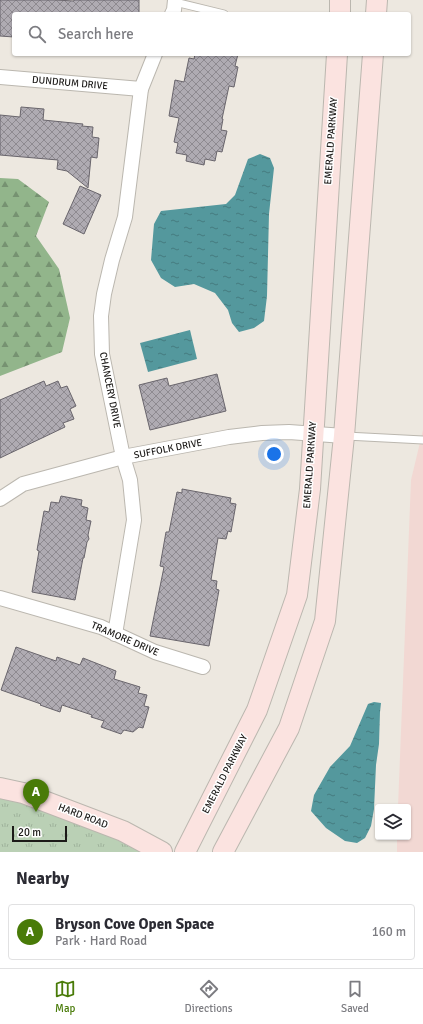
<!DOCTYPE html>
<meta charset="utf-8">
<style>
body{margin:0;font-family:Signika,sans-serif;background:#f7f7f7;color:#2b2b33}
.controls{position:absolute;right:12px;bottom:12px;display:grid;overflow:hidden;border-radius:4px;box-shadow:0 1px 3px #0004}
.controls button{width:36px;height:36px;display:grid;place-items:center;padding:0;border:0;border-bottom:1px solid #e1e1e2;background:#fff;color:#2b2b33;font:20px sans-serif}
.scale{position:absolute;left:12px;bottom:10px;width:55px;box-sizing:border-box;padding-left:4px;border:2px solid #1c1a18;border-top:0;font-size:11px;line-height:14px;white-space:nowrap;color:#1c1a18;-webkit-text-stroke:3px #fff;paint-order:stroke}
.you{position:absolute;left:274px;top:454px;width:14px;height:14px;margin:-10px;border:3px solid #fff;border-radius:50%;background:#1a73e8;box-shadow:0 0 0 6px #1a73e833}
.badge{display:grid;place-items:center;width:26px;height:26px;border-radius:50%;background:#497b08;color:#fff;font-size:13px;font-weight:700}
.pin{position:absolute;translate:-50% -33px;filter:drop-shadow(0 1px 2px #0008)}
.pin::after{content:'';position:absolute;top:21px;width:14px;height:12px;background:inherit;clip-path:polygon(0 0,100% 0,50% 100%)}
.list{margin:0;padding:0;list-style:none}
h2{display:flex;justify-content:space-between;align-items:center;height:52px;margin:0;padding:0 16px;font-size:17px}
h2 small{font-size:13px;font-weight:400;color:#7c7c81}
.list li{display:grid;grid-template-columns:26px 1fr auto;gap:12px;align-items:center;box-sizing:border-box;height:56px;margin:0 8px 8px;padding:0 8px;border:1px solid #e1e1e2;border-radius:4px}
.list b{display:block;font-size:15px;white-space:nowrap}
.list p{margin:0;font-size:13px;white-space:nowrap;color:#7c7c81}
.list em{font-size:13px;font-style:normal;color:#7c7c81}
.icon{flex:none;width:22px;height:22px;fill:none;stroke:currentColor;stroke-width:2;stroke-linecap:round;stroke-linejoin:round}
.map{position:relative;flex:none;width:423px;height:852px;overflow:hidden}
.search{position:absolute;background:#fff;box-shadow:0 1px 3px #0004;left:12px;right:12px;top:12px;height:44px;display:flex;align-items:center;gap:10px;box-sizing:border-box;padding:0 14px;border-radius:4px;color:#7c7c81;font-size:15px}
.sheet{height:116px;background:#fff}
nav{display:flex;justify-content:space-around;align-items:center;box-sizing:border-box;height:56px;border-top:1px solid #e1e1e2;background:#fff;font-size:11px;color:#7c7c81}
nav a{display:grid;justify-items:center;gap:2px}
nav .on{color:#497b08}
.map>svg:first-child{display:block}
</style>
<div class="map">
<svg width="423" height="852" viewBox="0 0 423 852">
<defs>
<pattern id="grass-tufts" width="24" height="20" patternUnits="userSpaceOnUse"><rect width="24" height="20" fill="#bad0b5"/><path d="M3 7l-1-3M5 7V3M7 7l1-3M15 17l-1-3M17 17v-4M19 17l1-3" fill="none" stroke="#9fb29b"/></pattern>
<pattern id="forest-firs" width="22" height="20" patternUnits="userSpaceOnUse"><rect width="22" height="20" fill="#92b58b"/><path d="M5 1l3.5 6h-7zM16 11l3.5 6h-7z" fill="#769271"/></pattern>
<pattern id="water-ripples" width="26" height="14" patternUnits="userSpaceOnUse"><rect width="26" height="14" fill="#54989d"/><path d="M2 4q2-2 4 0t4 0M15 11q2-2 4 0t4 0" fill="none" stroke="#457b7f"/></pattern>
<pattern id="building-cross-hatch" width="8" height="8" patternUnits="userSpaceOnUse"><rect width="8" height="8" fill="#afabb2"/><path d="M0 0l8 8M0 8l8-8" fill="none" stroke="#8e8a90"/></pattern>
</defs>
<rect width="100%" height="100%" fill="#ede8e0"/>
<polygon fill="#f2d8d3" points="423,430 423,852 397,852 397,837 408,837 408,807 398,807 411,480"/>
<polygon fill="url(#grass-tufts)" points="0,788 162,852 0,852"/>
<polygon fill="url(#forest-firs)" points="0,178 18,179 49,202 36,236 59,269 70,318 62,352 0,376"/>
<g fill="url(#water-ripples)">
<polygon points="260,154 270,158 274,168 269,214 267,296 264,321 254,328 239,332 232,323 228,310 215,293 194,284 175,287 161,278 151,260 154,224 161,211 226,204 235,195 248,159"/>
<polygon points="190,330 197,359 148,372 140,343"/>
<polygon points="374,702 381,703 380,712 379,744 376,765 374,809 371,826 365,838 357,843 345,841 326,828 311,811 314,795 330,767 350,746 368,704"/>
</g>
<g fill="url(#building-cross-hatch)" stroke="#69656c">
<polygon points="0,0 55,0 74,1 74,0 139,0 139,14 14,14 14,37 0,36"/>
<polygon points="195,54 238,54 235,66 238,67 234,87 229,86 222,119 223,119 221,130 227,131 222,152 217,151 215,161 205,159 204,165 186,161 187,155 176,153 178,143 174,142 179,118 169,116 175,80 184,82 189,58 194,59"/>
<polygon points="21,107 44,109 43,120 83,124 82,126 93,127 92,137 99,138 97,158 91,157 88,188 67,171 57,169 58,160 0,155 0,115 20,117"/>
<polygon points="80,186 101,195 84,234 63,224"/>
<polygon points="217,374 226,411 150,430 139,385 167,378 169,386"/>
<polygon points="44,381 46,386 58,381 61,388 67,386 76,406 70,409 74,419 63,423 65,427 0,458 0,400"/>
<polygon points="182,489 231,498 230,503 236,504 231,532 228,531 226,539 218,538 211,580 217,581 216,589 219,590 209,646 150,636 164,567 160,566 166,532 169,532 177,492 182,493"/>
<polygon points="61,496 82,500 81,506 88,508 86,520 91,521 88,535 89,539 87,542 84,558 83,558 75,600 32,592 39,551 37,550 44,511 49,512 51,502 59,503"/>
<polygon points="16,647 56,661 57,657 80,665 83,658 116,671 114,679 140,687 138,693 147,695 144,706 149,707 143,728 139,727 133,732 124,730 121,734 101,727 104,721 91,717 92,715 62,705 60,712 40,705 41,704 1,690"/>
</g>
<g fill="none" stroke-linecap="round" stroke-linejoin="round">
<g stroke="#bbb7af" stroke-width="9">
<g id="lane">
<polyline points="175,2 224,14"/>
<polyline points="346,436 423,440"/>
</g>
</g>
<g stroke="#bbb7af" stroke-width="16">
<g id="street">
<polyline points="172,14 174,10 175,0"/>
<polyline points="0,77 141,89"/>
<polyline points="0,499 23,484 123,457 229,437 262,433 289,432 344,436"/>
<polyline points="0,598 101,627 155,652 203,667"/>
<polyline points="115,634 134,520 130,480 123,457 102,354 101,316 104,294 112,260 125,217 141,89 155,54"/>
</g>
</g>
<g stroke="#bbb7af" stroke-width="22">
<g id="secondary">
<polyline points="340,14 340,0"/>
<polyline points="376,14 377,0"/>
<polyline points="0,788 23,793 123,831 162,852"/>
<polyline points="185,852 257,710 297,595 310,489 337,54"/>
<polyline points="223,852 289,728 325,621 344,436 373,54"/>
</g>
</g>
<use href="#lane" stroke="#fff" stroke-width="7"/>
<use href="#street" stroke="#fff" stroke-width="14"/>
<use href="#secondary" stroke="#fbe3e0" stroke-width="20"/>
</g>
<g text-anchor="middle" dominant-baseline="central" stroke-width="3" stroke-linejoin="round" paint-order="stroke">
<g font-size="10" fill="#1c1a18" stroke="#fff">
<text transform="translate(70 83) rotate(5)">DUNDRUM DRIVE</text>
<text transform="translate(331 141) rotate(-86)">EMERALD PARKWAY</text>
<text transform="translate(110 390) rotate(79)">CHANCERY DRIVE</text>
<text transform="translate(168 449) rotate(-11)">SUFFOLK DRIVE</text>
<text transform="translate(310 465) rotate(-86)">EMERALD PARKWAY</text>
<text transform="translate(125 639) rotate(23)">TRAMORE DRIVE</text>
<text transform="translate(225 774) rotate(-63)">EMERALD PARKWAY</text>
<text transform="translate(83 816) rotate(21)">HARD ROAD</text>
</g>
</g>
</svg>
<div class="controls">
<button><svg class="icon" aria-label="layers" viewBox="0 0 24 24"><path d="M12 4l9 5-9 5-9-5zM3 14l9 5 9-5"/></svg></button>
</div>
<div class="scale">20 m</div>
<div class="you"></div>
<div class="pin badge" style="left:36px;top:812px">A</div>
<div class="search"><svg class="icon" aria-label="search" viewBox="0 0 24 24"><circle cx="10" cy="10" r="6"/><path d="M15 15l6 6"/></svg>Search here</div>
</div>
<section class="sheet">
<h2>Nearby<small></small></h2>
<ul class="list">
<li><span class="badge">A</span><div><b>Bryson Cove Open Space</b><p>Park · Hard Road</p></div><em>160 m</em></li>
</ul>
</section>
<nav>
<a class="on"><svg class="icon" aria-label="map" viewBox="0 0 24 24"><path d="M3 6l6-2 6 2 6-2v14l-6 2-6-2-6 2zM9 4v14M15 6v14"/></svg>Map</a>
<a><svg class="icon" aria-label="directions" viewBox="0 0 24 24"><path d="M12 3l9 9-9 9-9-9zM9 14v-3h6M13 9l2 2-2 2"/></svg>Directions</a>
<a><svg class="icon" aria-label="saved" viewBox="0 0 24 24"><path d="M7 4h10v16l-5-4-5 4z"/></svg>Saved</a>
</nav>
